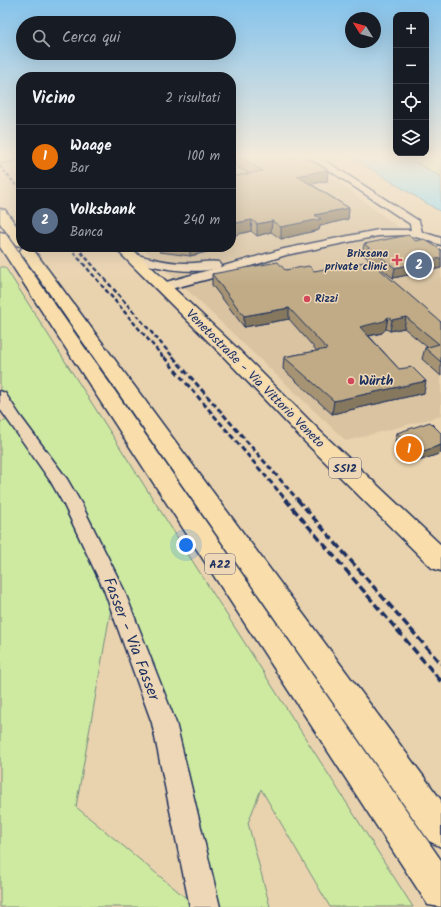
<!DOCTYPE html>
<html lang="it">
<meta charset="utf-8">
<style>
body{margin:0;font-family:Kalam,sans-serif;background:#20242c;color:#f1f3f6}
.controls{position:absolute;right:12px;top:12px;display:grid;overflow:hidden;border-radius:8px;box-shadow:0 4px 16px #0002}
.controls button{width:36px;height:36px;display:grid;place-items:center;padding:0;border:0;border-bottom:1px solid #363941;background:#171b24;color:#f1f3f6;font:20px sans-serif}
.compass{position:absolute;left:345px;top:12px;width:36px;height:36px;border-radius:50%;background:#171b24;box-shadow:0 4px 16px #0002;rotate:307deg}
.you{position:absolute;left:186px;top:545px;width:14px;height:14px;margin:-10px;border:3px solid #fff;border-radius:50%;background:#1a73e8;box-shadow:0 0 0 6px #1a73e833}
.badge{display:grid;place-items:center;width:26px;height:26px;border-radius:50%;background:#db2777;color:#fff;font-size:13px;font-weight:700}
.pin{position:absolute;translate:-50% -50%;border:2px solid #fff;box-shadow:0 1px 4px #0006}
.list{margin:0;padding:0;list-style:none}
h2{display:flex;justify-content:space-between;align-items:center;height:52px;margin:0;padding:0 16px;font-size:17px}
h2 small{font-size:13px;font-weight:400;color:#9ea1a6}
.list li{display:grid;grid-template-columns:26px 1fr auto;gap:12px;align-items:center;box-sizing:border-box;height:64px;padding:0 16px;border-top:1px solid #363941}
.list b{display:block;font-size:15px;white-space:nowrap}
.list p{margin:0;font-size:13px;white-space:nowrap;color:#9ea1a6}
.list em{font-size:13px;font-style:normal;color:#9ea1a6}
.icon{flex:none;width:22px;height:22px;fill:none;stroke:currentColor;stroke-width:2;stroke-linecap:round;stroke-linejoin:round}
.map{position:relative;flex:none;width:441px;height:907px;overflow:hidden}
.search{position:absolute;background:#171b24;box-shadow:0 4px 16px #0002;left:16px;top:16px;width:220px;height:44px;display:flex;align-items:center;gap:10px;box-sizing:border-box;padding:0 14px;border-radius:22px;color:#9ea1a6;font-size:15px}
.panel{position:absolute;background:#171b24;box-shadow:0 4px 16px #0002;left:16px;top:72px;width:220px;height:180px;border-radius:16px}
.map>svg:first-child{display:block}
</style>
<div class="map">
<svg width="441" height="907" viewBox="0 0 441 907">
<rect width="100%" height="100%" fill="#e9d2ae"/>
<filter id="ink" filterUnits="userSpaceOnUse"><feTurbulence type="fractalNoise" baseFrequency=".025" numOctaves="2"/><feDisplacementMap in="SourceGraphic" scale="8" xChannelSelector="R" yChannelSelector="G"/><feConvolveMatrix kernelMatrix="1 2 1 2 8 2 1 2 1" color-interpolation-filters="sRGB"/></filter>
<g filter="url(#ink)">
<polygon fill="#d9c3a1" points="231,158 306,158 402,230 441,250 441,416 346,441 142,247 231,247"/>
<g fill="#ceeaa0" stroke="#748c7f">
<polygon points="408,158 441,158 441,176"/>
<polygon points="0,267 5,267 413,907 330,907 261,789 248,823 270,907 207,907 114,591 76,807 197,907 0,907 0,422 13,419 0,396"/>
</g>
<polygon fill="#90daf1" stroke="#6196b6" points="353,158 406,158 441,177 441,212"/>
<g fill="none" stroke-linecap="round" stroke-linejoin="round">
<g stroke="#1b2f5e" stroke-width="3">
<g id="minor">
<polygon points="0,158 18,158 17,160 0,163"/>
<polygon points="311,158 321,158 419,221 422,232 441,238 441,245 427,240 407,235 378,236 286,255 216,277 163,291 159,290 157,287 159,284 284,249 378,230 411,230 410,224"/>
<path d="M133,254C150,258 167,263 185,263C196,264 209,260 219,262L221,265L219,268C189,275 158,268 129,260L127,258L129,256Z"/>
<polygon points="0,391 5,393 21,417 67,479 82,505 124,590 176,723 220,907 190,907 152,723 104,590 64,505 51,482 0,409"/>
</g>
</g>
<g stroke="#1b2f5e" stroke-width="3">
<polygon id="primary" points="114,247 130,247 236,347 322,433 441,545 441,571 432,568 306,443 222,355"/>
</g>
<g stroke="#1b2f5e" stroke-width="3">
<g id="motorway">
<polygon points="0,209 5,210 21,232 21,246 16,245 0,223"/>
<polygon points="0,232 5,233 441,860 441,907 428,905 0,247"/>
<polygon points="29,247 32,248 441,800 441,847 429,841 20,251 22,248"/>
</g>
</g>
<use href="#minor" fill="#eed7b6" fill-rule="evenodd"/>
<use href="#primary" fill="#f9deab" fill-rule="evenodd"/>
<use href="#motorway" fill="#f9deab" fill-rule="evenodd"/>
<polyline stroke="#1b2f5e" stroke-width="2" stroke-dasharray="3.5 2" stroke-linecap="butt" points="0,166 21,191"/>
<g stroke="#1b2f5e" stroke-width="2.5" stroke-dasharray="4.5 2.5" stroke-linecap="butt">
<polyline points="69,247 164,358"/>
<polyline points="81,252 174,358"/>
</g>
<g stroke="#1b2f5e" stroke-width="3" stroke-dasharray="5.5 3" stroke-linecap="butt">
<polyline points="164,357 286,500"/>
<polyline points="173,357 298,500"/>
</g>
<g stroke="#1b2f5e" stroke-width="3.5" stroke-dasharray="8 3.5" stroke-linecap="butt">
<polyline points="285,499 440,680"/>
<polyline points="297,499 441,664"/>
</g>
<polyline stroke="#1b2f5e" stroke-width="4.5" stroke-dasharray="9 4.5" stroke-linecap="butt" points="439,679 441,681"/>
</g>
<g fill="#a59373" stroke="#1b2f5e">
<polygon points="231,158 306,158 328,170 327,181 311,184 349,208 348,219 320,226 319,230 281,239 271,232 257,236 251,231 231,236 231,177 249,174 231,163"/>
<polygon points="416,241 441,250 441,268 393,278 362,254 364,244"/>
<polygon points="155,247 211,247 211,251 190,256 160,252"/>
<polygon points="285,270 314,271 441,322 441,376 422,359 425,348 427,347 404,328 390,331 386,329 382,333 369,336 399,369 424,393 332,414 283,369 284,357 317,351 289,319 244,327 212,285 212,274"/>
<polygon points="397,433 441,433 441,453 416,462 395,442"/>
</g>
<g fill="#86785e" stroke="#1b2f5e">
<polygon points="328,170 327,181 297,187 297,176"/>
<polygon points="349,208 348,219 320,226 319,230 281,239 281,227 315,215"/>
<polygon points="252,220 251,231 231,236 231,224"/>
<polygon points="272,221 271,232 257,236 257,224"/>
<polygon points="190,247 211,247 211,251 190,256"/>
<polygon points="441,258 441,268 393,278 395,268"/>
<polygon points="289,308 289,319 244,327 244,316"/>
<polygon points="388,317 386,329 382,333 358,338 360,327"/>
<polygon points="406,317 404,328 390,331 392,320"/>
<polygon points="426,381 424,393 332,414 334,401"/>
<polygon points="441,445 441,453 416,462 418,453"/>
</g>
<g fill="#c0ab86" stroke="#1b2f5e">
<polygon points="240,158 306,158 328,170 297,176 349,208 315,215 321,219 281,227 272,221 257,224 252,220 231,224 231,177 263,171"/>
<polygon points="408,235 416,241 424,239 441,250 441,258 395,268 364,244"/>
<polygon points="370,261 441,322 441,362 425,348 439,344 406,317 392,320 388,317 384,321 360,327 399,369 412,367 426,381 334,401 284,357 327,349 289,308 244,316 212,274 278,262 285,270 309,266 314,271"/>
<polygon points="430,422 441,433 441,445 418,453 397,433"/>
</g>
</g>
<linearGradient id="sky" x2="0" y2="1"><stop stop-color="#85c3ec"/><stop offset="0.55" stop-color="#f5ebdb"/><stop offset="1" stop-color="#f5ebdb" stop-opacity="0"/></linearGradient>
<rect width="441" height="285" fill="url(#sky)"/>
<g fill="#d1495b" stroke="#eed7b6" stroke-width="1.5">
<path d="M395 254h4v4h4v4h-4v4h-4v-4h-4v-4h4z"/>
<circle cx="307" cy="299" r="4"/>
<circle cx="351" cy="381" r="4"/>
</g>
<g text-anchor="middle" dominant-baseline="central" stroke-width="3" stroke-linejoin="round" paint-order="stroke">
<g font-size="11" font-weight="bold" fill="#1b2f5e" stroke="#eed7b6" text-anchor="end">
<text x="388" y="254">Brixsana<tspan x="388" dy="13">private clinic</tspan></text>
<text x="315" y="299" text-anchor="start">Rizzi</text>
</g>
<g fill="#eed7b6" stroke="#5a6178" stroke-width="1">
<rect x="329" y="458" width="32" height="20" rx="3"/>
<rect x="205" y="554" width="30" height="20" rx="3"/>
</g>
<g font-size="12" font-weight="bold" fill="#1b2f5e">
<text x="345" y="468">SS12</text>
<text x="220" y="564">A22</text>
</g>
<g font-size="13" fill="#1b2f5e" stroke="#eed7b6">
<text transform="translate(255 379) rotate(45)">Venetostraße - Via Vittorio Veneto</text>
</g>
<g font-size="13" font-weight="bold" fill="#1b2f5e" stroke="#eed7b6" text-anchor="start">
<text x="359" y="381">Würth</text>
</g>
<g font-size="16" fill="#1b2f5e" stroke="#eed7b6">
<text transform="translate(131 639) rotate(69)">Fasser - Via Fasser</text>
</g>
</g>
</svg>
<div class="controls">
<button>+</button>
<button>−</button>
<button><svg class="icon" aria-label="locate" viewBox="0 0 24 24"><circle cx="12" cy="12" r="6"/><path d="M12 2v4M12 18v4M2 12h4M18 12h4"/></svg></button>
<button><svg class="icon" aria-label="layers" viewBox="0 0 24 24"><path d="M12 4l9 5-9 5-9-5zM3 14l9 5 9-5"/></svg></button>
</div>
<svg class="compass" viewBox="-18 -18 36 36"><path d="M0-13l5 13h-10z" fill="#e53935"/><path d="M0 13l5-13h-10z" fill="#9ea1a6"/></svg>
<div class="you"></div>
<div class="pin badge" style="left:409px;top:449px;background:#e8710a">1</div>
<div class="pin badge" style="left:419px;top:265px;background:#5c6f8a">2</div>
<div class="search"><svg class="icon" aria-label="search" viewBox="0 0 24 24"><circle cx="10" cy="10" r="6"/><path d="M15 15l6 6"/></svg>Cerca qui</div>
<section class="panel">
<h2>Vicino<small>2 risultati</small></h2>
<ul class="list">
<li><span class="badge" style="background:#e8710a">1</span><div><b>Waage</b><p>Bar</p></div><em>100 m</em></li>
<li><span class="badge" style="background:#5c6f8a">2</span><div><b>Volksbank</b><p>Banca</p></div><em>240 m</em></li>
</ul>
</section>
</div>
